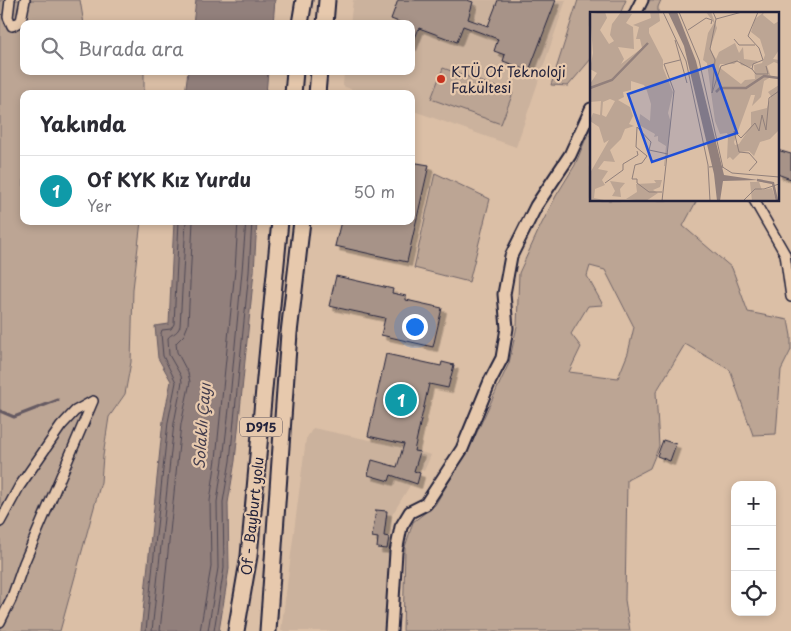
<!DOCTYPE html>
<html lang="tr">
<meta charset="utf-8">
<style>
body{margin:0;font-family:"Playpen Sans",sans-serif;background:#f2f2f3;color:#2b2b33}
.controls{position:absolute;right:15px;bottom:15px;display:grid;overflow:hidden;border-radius:10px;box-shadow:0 2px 8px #0003}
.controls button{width:45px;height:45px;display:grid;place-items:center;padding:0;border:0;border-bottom:1px solid #e1e1e2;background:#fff;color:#2b2b33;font:25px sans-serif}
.you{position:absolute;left:414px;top:326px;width:18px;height:18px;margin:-12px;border:4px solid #fff;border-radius:50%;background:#1a73e8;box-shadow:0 0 0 8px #1a73e833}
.badge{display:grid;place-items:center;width:32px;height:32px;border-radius:50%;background:#d93025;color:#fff;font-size:16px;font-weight:700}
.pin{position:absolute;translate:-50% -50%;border:2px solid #fff;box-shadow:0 1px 5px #0006}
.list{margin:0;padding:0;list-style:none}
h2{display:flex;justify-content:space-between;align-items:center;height:65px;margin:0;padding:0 20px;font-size:21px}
h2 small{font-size:16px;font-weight:400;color:#7c7c81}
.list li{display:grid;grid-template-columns:32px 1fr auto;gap:15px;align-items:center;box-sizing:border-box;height:70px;padding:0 20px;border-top:1px solid #e1e1e2}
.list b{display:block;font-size:19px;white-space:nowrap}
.list p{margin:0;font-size:16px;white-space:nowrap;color:#7c7c81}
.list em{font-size:16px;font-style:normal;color:#7c7c81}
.icon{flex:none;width:28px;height:28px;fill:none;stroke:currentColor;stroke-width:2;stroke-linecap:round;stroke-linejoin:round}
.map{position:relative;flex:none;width:791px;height:631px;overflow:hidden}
.search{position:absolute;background:#fff;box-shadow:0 2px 8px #0003;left:20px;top:20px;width:395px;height:55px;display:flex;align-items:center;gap:12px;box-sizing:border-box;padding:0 18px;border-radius:10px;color:#7c7c81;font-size:19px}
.panel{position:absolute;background:#fff;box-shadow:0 2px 8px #0003;left:20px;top:90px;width:395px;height:135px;border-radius:10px}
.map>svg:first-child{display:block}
</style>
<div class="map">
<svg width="791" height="631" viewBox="0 0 791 631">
<defs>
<filter id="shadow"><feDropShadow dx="4.5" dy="4.5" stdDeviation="0" flood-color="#0004"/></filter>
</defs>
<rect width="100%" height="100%" fill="#dbbfa6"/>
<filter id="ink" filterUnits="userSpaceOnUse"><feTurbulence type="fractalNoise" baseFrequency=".02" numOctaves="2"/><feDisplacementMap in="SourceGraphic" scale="10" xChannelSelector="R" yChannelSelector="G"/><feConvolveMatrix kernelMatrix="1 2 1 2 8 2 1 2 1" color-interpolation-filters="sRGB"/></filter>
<g filter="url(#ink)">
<g fill="#cbb29d">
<polygon points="353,0 566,0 516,147 411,110 411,94 364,94 343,86 344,71 411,71 411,24 350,24"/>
<polygon points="313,428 403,447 431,455 424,471 420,469 392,515 384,631 281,631 306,439"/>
</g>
<g fill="#bca594" stroke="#6f6468" fill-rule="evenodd">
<polygon points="0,0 80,0 84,24 24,24 24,71 144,71 144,94 24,94 24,221 141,221 133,289 131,362 125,394 109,417 103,456 101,482 60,631 0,631"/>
<polygon points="578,0 626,0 620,14 591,14 591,59 568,86 551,85"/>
<polygon points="648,0 661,0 658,7 658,14 641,14"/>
<polygon points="443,68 513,93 501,124 431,99"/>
<path d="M591,126V200H697L683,226L732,268L748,312L788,320L791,336V350L781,370L776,434L753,435L730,370L685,344L656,392L659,446L650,468L627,480L625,600L630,631H403L405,547L413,522L435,505L472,443L509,363L517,326L519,273L540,227L556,196L575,165ZM590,266L605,270L634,327L628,353L618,378L569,372L581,347L571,334L588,306L603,305L587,276Z"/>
<polygon points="435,173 490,199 469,282 414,268"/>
</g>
<g fill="#92807c" stroke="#655a62">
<polygon points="196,0 275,0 273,24 193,24"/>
<polygon points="188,71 268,71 266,94 185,94"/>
<polygon points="174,221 257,221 254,272 240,410 235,461 228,503 229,569 219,631 141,631 163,421 171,381 158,358 155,326 169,324"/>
</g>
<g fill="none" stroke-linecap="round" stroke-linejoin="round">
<g stroke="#4f4855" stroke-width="1">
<polyline points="146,631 168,422 176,382 163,356 161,333 162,330 171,329 174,324 179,221"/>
<path d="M152,631L174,423L182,382L181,376L169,355L168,338C171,333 177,335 180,326L186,221"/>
<polyline points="160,631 181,424 190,382 188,373 177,352 176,343 184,335 188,325 193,221"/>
<polyline points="200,631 211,567 210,501 216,459 221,408 235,270 238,221"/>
<polyline points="208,631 218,568 217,502 223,460 229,409 242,271 246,221"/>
<polyline points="214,631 224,568 223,502 230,461 235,410 249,272 252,221"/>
</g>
<polyline stroke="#655a62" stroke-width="3" points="0,411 14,417 58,400"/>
</g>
<g fill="#a79388" stroke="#22223b" filter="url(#shadow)">
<polygon points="398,0 467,0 473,2 468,19 488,26 498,0 556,0 529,71 503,61 505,55 494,51 498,39 463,26 457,42 419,28 412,46 411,46 411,24 398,24 399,22 391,19"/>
<polygon points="777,150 791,154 791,179 777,174"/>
<polygon points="411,162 429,165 407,262 335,246 341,221 411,221"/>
<polygon points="336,276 393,289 392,293 406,296 406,300 442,308 433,347 381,335 385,318 329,306"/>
<polygon points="386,354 441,366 442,362 454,365 448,388 429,384 414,451 420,452 414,471 420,473 417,484 391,475 389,481 368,475 372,460 397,467 404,444 368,436"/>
<polygon points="663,440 676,444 670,461 657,456"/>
<polygon points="376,510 387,511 384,536 389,537 387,549 377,548 378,538 372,537"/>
</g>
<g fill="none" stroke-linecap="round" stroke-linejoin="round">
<g stroke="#22223b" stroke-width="12">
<g id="minor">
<polyline points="10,0 8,17 12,26 21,21 25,0"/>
<polyline points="754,200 785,254 791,297"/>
<polyline points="0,522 19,487 61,426 75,411 93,401 24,563 11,600 0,622"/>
</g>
</g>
<g stroke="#22223b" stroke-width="15">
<g id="tertiary">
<polyline points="635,14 642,0"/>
<polyline points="391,631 396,552 401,527 410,512 426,504 462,449 490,381 502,358 507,328 504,294 511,256 536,206 570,155 591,109"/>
</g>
</g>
<g stroke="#22223b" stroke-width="19">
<g id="trunk">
<polyline points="300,24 304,0"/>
<polyline points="325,24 327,0"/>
<polyline points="293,94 295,71"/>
<polyline points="317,94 319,71"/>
<polyline points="236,631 249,556 264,389 280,221"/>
<polyline points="268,631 289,333 302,221"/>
</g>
</g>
<use href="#minor" stroke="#e7c9ad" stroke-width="9"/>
<use href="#tertiary" stroke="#e7c9ad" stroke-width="11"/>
<use href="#trunk" stroke="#e7c9ad" stroke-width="15"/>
</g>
</g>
<circle fill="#c8321e" stroke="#e7c9ad" stroke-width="2" cx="441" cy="79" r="5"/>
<g text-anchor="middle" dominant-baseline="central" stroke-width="4.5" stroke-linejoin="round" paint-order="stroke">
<rect fill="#e7c9ad" stroke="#5d545d" stroke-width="1" x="240" y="417.5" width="42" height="19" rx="4"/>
<g font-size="12" font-weight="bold" fill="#22223b">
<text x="261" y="427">D915</text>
</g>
<g font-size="14" fill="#22223b" stroke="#e7c9ad" text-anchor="start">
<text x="451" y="71">KTÜ Of Teknoloji<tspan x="451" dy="16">Fakültesi</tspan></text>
</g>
<g font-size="14" fill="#22223b" stroke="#e7c9ad">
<text transform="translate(252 516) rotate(-84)">Of - Bayburt yolu</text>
</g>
<g font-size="15" font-style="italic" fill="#443e4e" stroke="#e7c9ad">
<text transform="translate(201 426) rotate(-86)">Solaklı Çayı</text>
</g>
</g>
<g transform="translate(590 12)">
<rect width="189" height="189" fill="#dbbfa6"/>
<path d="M15,0L17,6L10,18L19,32L24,29L20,23L22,12L31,0L42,2L36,11L43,15L44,37L28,35L34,47L31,52L52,36L50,27H46L49,15L43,13L61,6L60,0H69L70,9L59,16V21L73,48V56L83,80L78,101L81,111L75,154H74L76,134L68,129V124L64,125L65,122L49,113L50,102L60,109L61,92L57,79L54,73L41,69V78L33,80L34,85L28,88L40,95L43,104L39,112L44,114L35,117L31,127L20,138L25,150L14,149L8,157L18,159L12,168L15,173L5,177L4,186L19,189H0V161L19,128L14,131L9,115L0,109L3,101L10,103L11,89L0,90V72L7,61L0,57L3,41L0,2ZM20,87L25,89L16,105L12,103L13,90ZM116,0H121L127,16L120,37L126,47L129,40L145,31L149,41L153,35L154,47L168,49L160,55L151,53L149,48L144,52H130L129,55L151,72L155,68L165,67L164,53L172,51L175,43L170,27L161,20L165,7L174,0L173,3L184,12L189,9V38L183,47L189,48V52L184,50L177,54L181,65L174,69L171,85L162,94L165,83H161L144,130L145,133L149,132L161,114V100L177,96L181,84L178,80L189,73V118L180,127L170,130L164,144L159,139L151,140L143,148L140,145L137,147L138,124L137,121L130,122L125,109L117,51L113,48L118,21L124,11ZM64,168H72L70,175L63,178L68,181L56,189L36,187L47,180L46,172L66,171ZM20,169L35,171L30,177L31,185L22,184L25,179ZM160,170H169L172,178L182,176L186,189H162Z" fill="#bca594" fill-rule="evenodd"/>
<path d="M78,0H87L106,49L134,163L168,168L133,169L130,189H127L124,162L94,34Z" fill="#92807c"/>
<path fill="none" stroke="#92807c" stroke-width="2.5" d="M0,76L22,68L58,31M126,80L130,76H156L174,64L189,66M167,168L183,171L187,189"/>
<path fill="none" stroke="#91807b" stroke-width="1" d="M73,0L96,49L118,153L120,189M89,0L109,48L133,156M123,0L126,7L120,37L125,48L122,81L131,54L147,49L162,57L163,52L173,48L169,36L158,24L168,0M126,7L152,0M98,18L116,6L122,8L121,12M144,27L149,33H165M85,28L97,71M162,57L166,62H178L176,54M119,155L131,154L142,161L189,165M159,159L167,150L159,141L149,140L144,119L151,126L165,111L169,119L172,103L176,118L179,86L189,79M15,171L33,158V152L48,143L47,139M72,180H59L47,171V167H42L45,153L52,151L57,144L46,135L47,115L61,130L59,138L78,142M72,189L84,79L74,52L90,48M153,189L165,177H174L189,172"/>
<path fill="#1d4ed8" fill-opacity="0.15" stroke="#1d4ed8" stroke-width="2.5" d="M123,53L147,121L62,150L38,82Z"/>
<rect width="189" height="189" fill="none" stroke="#22223b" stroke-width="2.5"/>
</g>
</svg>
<div class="controls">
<button>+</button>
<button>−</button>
<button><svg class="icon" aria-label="locate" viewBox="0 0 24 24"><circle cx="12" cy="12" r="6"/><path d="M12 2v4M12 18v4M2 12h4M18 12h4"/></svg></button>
</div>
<div class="you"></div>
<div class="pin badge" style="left:401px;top:400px;background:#0f9aa8">1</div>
<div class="search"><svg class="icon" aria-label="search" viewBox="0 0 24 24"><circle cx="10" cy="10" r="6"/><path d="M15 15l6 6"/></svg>Burada ara</div>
<section class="panel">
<h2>Yakında<small></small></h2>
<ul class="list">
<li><span class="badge" style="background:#0f9aa8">1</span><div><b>Of KYK Kız Yurdu</b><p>Yer</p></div><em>50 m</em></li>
</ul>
</section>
</div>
